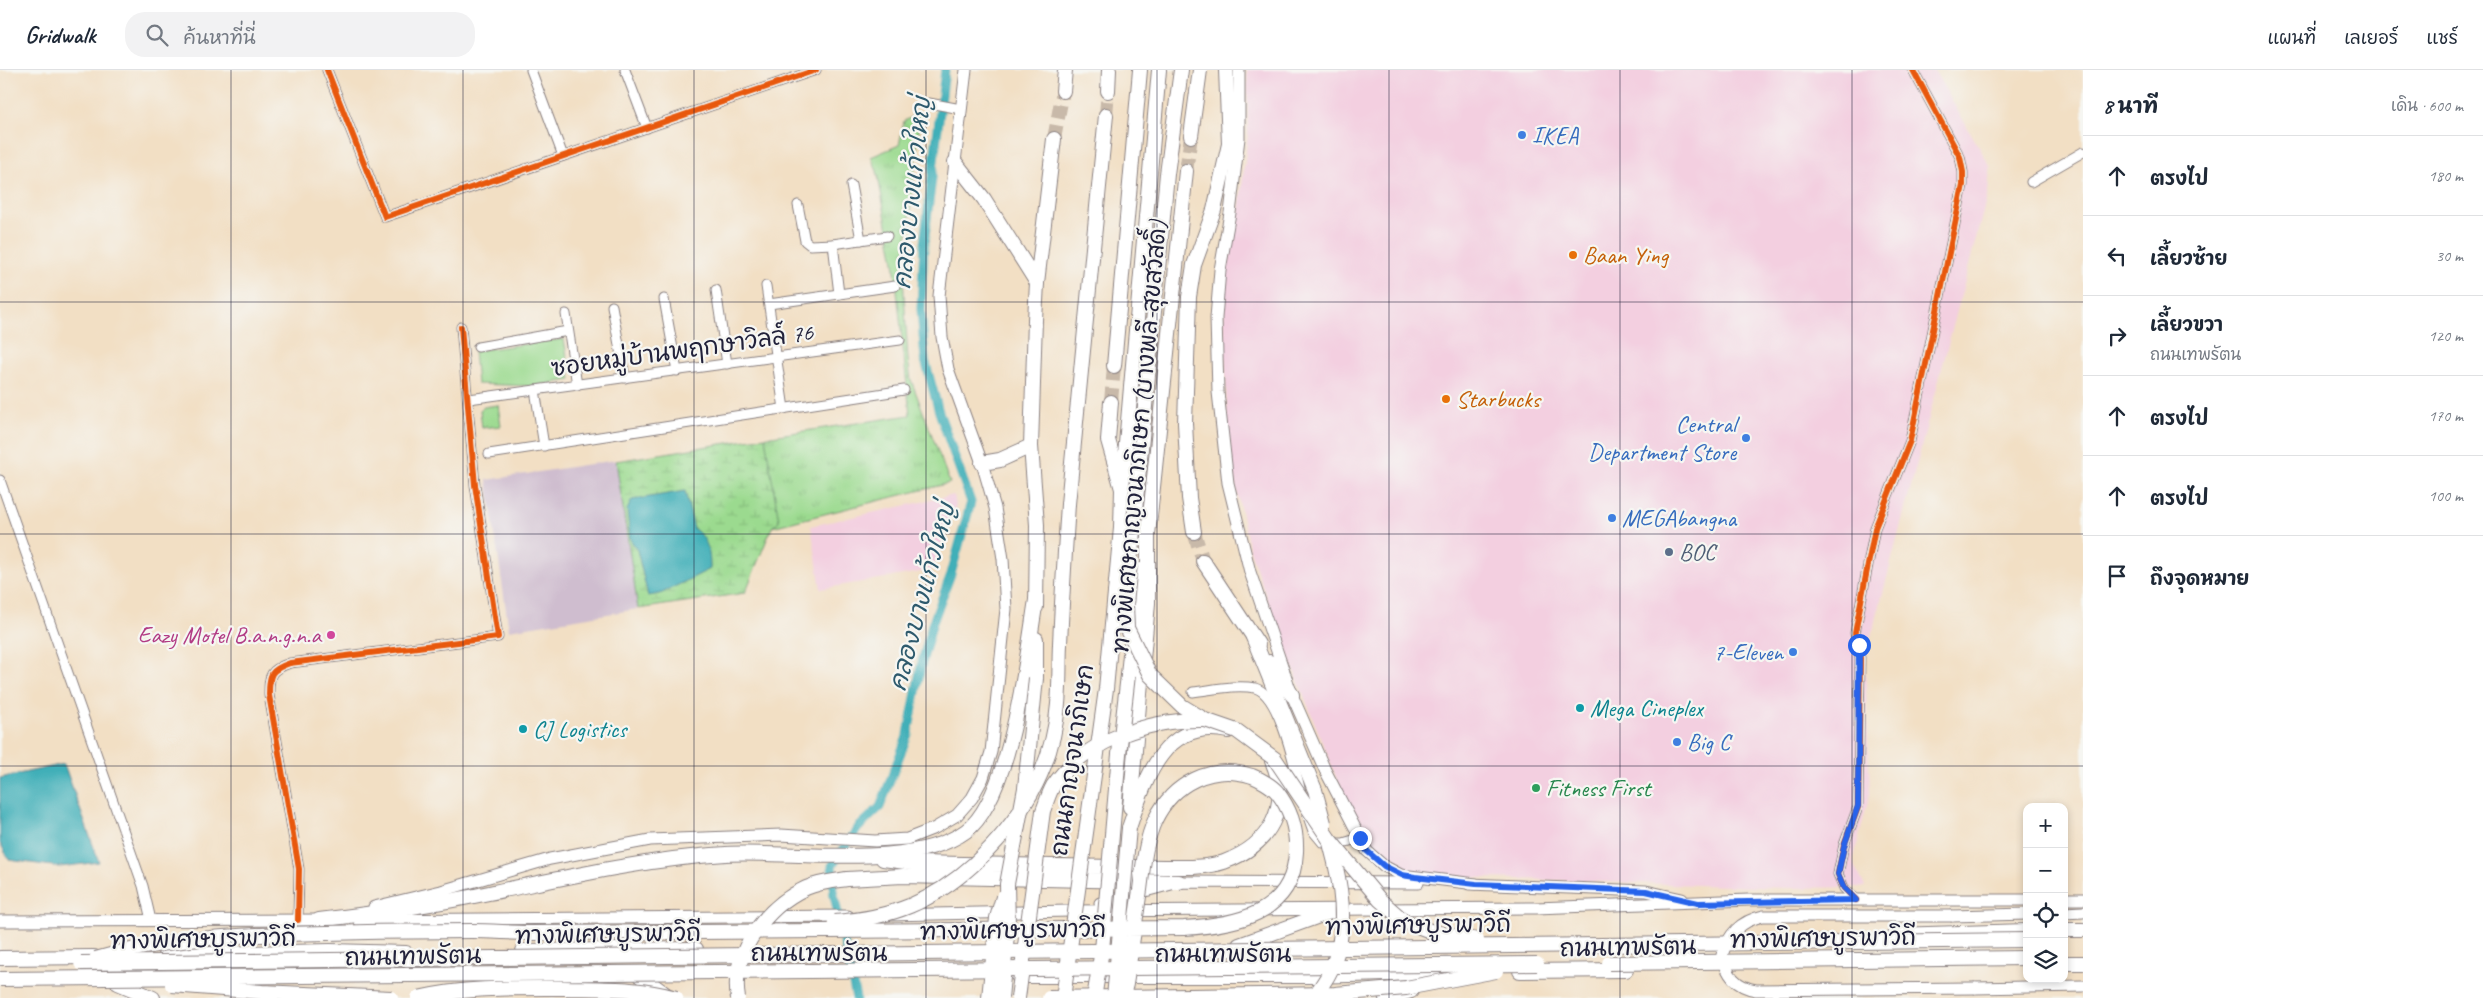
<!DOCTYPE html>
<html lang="th">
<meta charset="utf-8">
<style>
body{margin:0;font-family:Caveat,"Playpen Sans Thai",sans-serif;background:#f2f2f3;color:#1f2937}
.controls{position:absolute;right:15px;bottom:15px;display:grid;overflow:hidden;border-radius:10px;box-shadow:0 2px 8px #0003}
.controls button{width:45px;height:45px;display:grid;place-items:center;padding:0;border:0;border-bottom:1px solid #e0e1e3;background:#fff;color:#1f2937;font:25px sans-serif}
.stop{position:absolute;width:15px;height:15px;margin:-11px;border:4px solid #2563eb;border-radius:50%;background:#fff}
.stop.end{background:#2563eb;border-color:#fff;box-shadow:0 1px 5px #0008}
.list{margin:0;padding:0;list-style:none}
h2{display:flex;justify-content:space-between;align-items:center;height:65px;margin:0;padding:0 20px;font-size:21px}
h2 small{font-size:16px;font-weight:400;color:#747a83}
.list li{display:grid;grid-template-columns:32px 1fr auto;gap:15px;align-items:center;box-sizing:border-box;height:80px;padding:0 20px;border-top:1px solid #e0e1e3}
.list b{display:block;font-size:19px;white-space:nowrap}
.list p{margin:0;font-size:16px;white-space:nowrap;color:#747a83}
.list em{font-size:16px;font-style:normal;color:#747a83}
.icon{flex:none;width:28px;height:28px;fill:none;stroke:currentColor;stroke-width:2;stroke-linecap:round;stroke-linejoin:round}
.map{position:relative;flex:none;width:2083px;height:928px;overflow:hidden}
header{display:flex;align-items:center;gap:30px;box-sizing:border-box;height:70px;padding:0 25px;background:#fff;border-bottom:1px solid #e0e1e3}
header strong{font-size:24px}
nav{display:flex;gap:28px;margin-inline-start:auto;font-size:18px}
.search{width:350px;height:45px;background:#f2f2f3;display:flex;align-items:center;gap:12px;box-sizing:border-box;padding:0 18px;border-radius:20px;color:#747a83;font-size:19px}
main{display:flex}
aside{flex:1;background:#fff}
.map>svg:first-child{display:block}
</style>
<header>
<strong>Gridwalk</strong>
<div class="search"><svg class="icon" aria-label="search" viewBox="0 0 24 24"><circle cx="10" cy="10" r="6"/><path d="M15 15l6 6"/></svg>ค้นหาที่นี่</div>
<nav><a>แผนที่</a><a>เลเยอร์</a><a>แชร์</a></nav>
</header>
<main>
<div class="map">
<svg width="2083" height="928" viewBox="0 0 2083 928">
<defs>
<pattern id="grass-tufts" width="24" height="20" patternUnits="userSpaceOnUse" patternTransform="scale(1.25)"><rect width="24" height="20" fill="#9bda8f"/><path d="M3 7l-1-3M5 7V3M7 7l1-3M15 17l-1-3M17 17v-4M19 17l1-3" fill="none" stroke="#85bb7c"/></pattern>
<pattern id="wetland-marsh" width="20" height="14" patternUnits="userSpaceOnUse" patternTransform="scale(1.25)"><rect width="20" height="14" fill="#9bda8f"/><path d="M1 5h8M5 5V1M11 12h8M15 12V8" fill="none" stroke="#85bb7c"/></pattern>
</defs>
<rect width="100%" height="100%" fill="#f6f6f2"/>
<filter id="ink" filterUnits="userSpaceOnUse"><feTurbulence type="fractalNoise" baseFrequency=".02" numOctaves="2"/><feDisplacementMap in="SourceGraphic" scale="10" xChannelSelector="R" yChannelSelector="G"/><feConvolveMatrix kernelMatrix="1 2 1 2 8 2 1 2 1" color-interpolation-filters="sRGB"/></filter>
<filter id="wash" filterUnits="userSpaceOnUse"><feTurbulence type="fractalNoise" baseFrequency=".0096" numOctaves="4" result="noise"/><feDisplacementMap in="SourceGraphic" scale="20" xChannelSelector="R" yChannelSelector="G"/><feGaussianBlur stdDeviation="1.12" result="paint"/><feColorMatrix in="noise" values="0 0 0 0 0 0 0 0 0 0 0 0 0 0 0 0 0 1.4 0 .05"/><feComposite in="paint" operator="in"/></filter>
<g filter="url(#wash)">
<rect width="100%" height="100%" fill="#f2dfc4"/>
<g fill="#f3cfe0">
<polygon points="1247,0 1934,0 1990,96 1988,123 1865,591 1870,723 1853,791 1865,817 1790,818 1428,806 1404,801 1388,794 1375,780 1337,710 1272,544 1250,481 1235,414 1227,355 1223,216 1239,141 1248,64"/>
<polygon points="954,425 956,435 932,500 821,519 811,456"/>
</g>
<polygon fill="#cfbdcf" points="616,390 638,539 509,560 487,410"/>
<g fill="url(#grass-tufts)" stroke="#5e7e65">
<polygon points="921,42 903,206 908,290 911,310 950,413 772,457 765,367 910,345 894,192 877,101 871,87 899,75 904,51"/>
<polygon points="498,335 501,356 482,358 480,340 484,337"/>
</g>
<path fill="url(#wetland-marsh)" stroke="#5e7e65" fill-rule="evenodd" d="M765,367L779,451L772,457L745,523L638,539L616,391ZM637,479L660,524L648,525Z"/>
<polygon fill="#9bda8f" stroke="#5e7e65" points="564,269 571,310 531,316 477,314 474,281"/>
<g fill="#3fafb8" stroke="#30687a">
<path d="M685,421L694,459C708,468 710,483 710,499L660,524L648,526L637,480L630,469L627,440L632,430Z"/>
<polygon points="64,694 99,792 60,797 9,790 0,773 0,708"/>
</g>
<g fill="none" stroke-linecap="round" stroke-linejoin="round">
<polyline stroke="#3fafb8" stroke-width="9" points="856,928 834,825 832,796 858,758 880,737 908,664 921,596 932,555 951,504 971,432 939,342 925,290 921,239 924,174 945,0"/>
</g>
</g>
<g filter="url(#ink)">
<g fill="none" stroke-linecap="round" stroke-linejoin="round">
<g stroke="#c8b9a9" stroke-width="14" stroke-dasharray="14 7" stroke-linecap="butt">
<polyline points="1106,45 1108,21"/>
<polyline points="1054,69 1063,21"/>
<polyline points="1186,101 1191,66"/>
<polyline points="1111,332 1114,296"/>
<polyline points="1194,462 1203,491"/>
</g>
<g stroke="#8a8080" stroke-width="11">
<g id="minor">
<polyline points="327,0 385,147 816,0"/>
<polyline points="531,0 563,86"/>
<polyline points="625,0 647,58"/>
<polyline points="929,33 961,39"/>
<polyline points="2031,112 2083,82"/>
<polyline points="851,115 861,170"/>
<polyline points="798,135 805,171 810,175 833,174 839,224"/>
<polyline points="833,174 887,166"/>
<polyline points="766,216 784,339"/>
<polyline points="716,220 727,294"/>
<polyline points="664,229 677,301"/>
<polyline points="769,234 895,216"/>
<polyline points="612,236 625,308"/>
<polyline points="566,244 577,315"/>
<polyline points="478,277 568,261"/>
<polyline points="535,320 544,376"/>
<polyline points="469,329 900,270"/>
<polyline points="489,384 904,320"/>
<polyline points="0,410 143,816 151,850"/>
<path d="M1193,622C1212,620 1235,614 1255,618C1280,624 1295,699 1301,722"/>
<polyline points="1307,744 1313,761 1323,773 1343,773 1360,768"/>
<polyline points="1856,830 1844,818 1838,804 1844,775 1858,737 1860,588 1855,563 1875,458 1910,371 1963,115 1963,102 1960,87 1913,0"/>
<path d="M298,850L299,799L269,625C269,604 270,600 290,593L498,567L475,415L461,257"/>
</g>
</g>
<g stroke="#8a8080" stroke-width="13">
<g id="major">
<polyline points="1239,0 1239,68 1230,143 1220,200 1216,248 1218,322 1228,413 1250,502 1292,625 1325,700 1367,781 1384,796 1401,805 1476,814"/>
<polyline points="1469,814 1646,821 1682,829"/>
<polyline points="2064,829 2083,829"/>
<polyline points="1100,833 1179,812 1418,813"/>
<polyline points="374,837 441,821 550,789 650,770 781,765 875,771 907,769 935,758 957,745 972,728 983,708 991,682 1006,539 1003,489 995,438 982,393 948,299 942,267 939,226 966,0"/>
<polyline points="2064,843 2083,842"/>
<polyline points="889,845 1070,841 1536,838 1749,830 2027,830"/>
<polyline points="1952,846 2027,844"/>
<polyline points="359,850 848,846"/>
<polyline points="0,851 326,850"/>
<polyline points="1975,918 2083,916"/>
</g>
</g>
<g stroke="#8a8080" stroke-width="16">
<g id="highway">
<polyline points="1063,21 1065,0"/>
<polyline points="1108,21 1109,0"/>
<polyline points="1191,66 1200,0"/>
<polyline points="955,92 984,129 1037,213"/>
<polyline points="1150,284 1167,104 1181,0"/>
<polyline points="1114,296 1140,0"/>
<polyline points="1111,332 1108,370 1122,419 1121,458"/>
<polyline points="982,393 1000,390 1031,376"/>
<polyline points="1122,419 1159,0"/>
<polyline points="1068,434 1106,45"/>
<polyline points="1194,462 1189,428 1185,353 1189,227 1194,195 1214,140 1229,74 1226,0"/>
<polyline points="1203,491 1258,574"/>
<polyline points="1036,537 1037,455 1031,376 1035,250 1037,213 1054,69"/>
<polyline points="1253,567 1315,720"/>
<polyline points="1036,569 1036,608"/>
<polyline points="1270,592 1292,625"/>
<polyline points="1128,605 1135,533 1141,500"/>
<polyline points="1130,737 1148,533 1148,465 1186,101"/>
<path d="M1129,758C1145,710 1164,647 1228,661"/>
<path d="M883,789L913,793C989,794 1065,797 1141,797C1165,796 1201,800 1224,792C1270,775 1292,736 1272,691"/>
<polyline points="847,809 903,806 1179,812"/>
<path d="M319,850C376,843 433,835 489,823C568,807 645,789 726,784C792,780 911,801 966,761C1011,728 1027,585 1036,530"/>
<polyline points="2064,860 2083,860"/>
<polyline points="1895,865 2027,861"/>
<polyline points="1239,875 1333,841"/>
<polyline points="523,881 696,879"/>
<polyline points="165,885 330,881 406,883"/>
<polyline points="0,888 94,887"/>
<polyline points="2064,893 2083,893"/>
<polyline points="1520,901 1626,900"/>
<polyline points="639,905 668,926"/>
<polyline points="1018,906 1308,906 1471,902"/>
<polyline points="118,913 153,928"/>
<polyline points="1386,928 1411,921"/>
</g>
</g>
<use href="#minor" stroke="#fff" stroke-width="9"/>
<use href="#major" stroke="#fff" stroke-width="11"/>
<use href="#highway" stroke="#fff" stroke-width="14"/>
<g stroke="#8a8080" stroke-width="13" stroke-linecap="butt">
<path id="major-bridge" d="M1952,846H1763C1740,851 1729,864 1722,885C1727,905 1736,917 1756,920L1975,918"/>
</g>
<g stroke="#8a8080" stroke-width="16" stroke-linecap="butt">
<g id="highway-bridge">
<polyline points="1150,284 1126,535 1127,558 1150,605 1182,636 1205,650 1237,661 1275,689 1329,769 1380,830 1404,851 1433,862 1477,870"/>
<polyline points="1315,720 1324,753"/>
<path d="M835,852C892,848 932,832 974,794C1021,751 1053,699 1058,634C1060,614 1059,594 1060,574C1062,527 1065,481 1068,434"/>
<path d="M96,889C158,870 221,866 285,864C347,862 410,861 472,861C492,861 512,863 532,863C749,862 967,860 1184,858C1234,855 1293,845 1296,782C1297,760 1292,741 1277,722C1272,716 1260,709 1252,706C1212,693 1173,713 1155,750C1145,772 1143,797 1140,820C1135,852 1131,883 1126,914L1122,928"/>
<polyline points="81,893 2027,870"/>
<polyline points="1609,893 2027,888"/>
<polyline points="0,909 1537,894"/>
<polyline points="172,915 262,922 391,928"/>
<path d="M418,928C464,917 515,918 563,918C601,919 639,917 676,928"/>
<path d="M738,928C730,883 767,836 806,818C819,812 834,811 847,809"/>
<polyline points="989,928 997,848 1003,827"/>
<polyline points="1001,928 1008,854 1007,814 1025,718 1036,608"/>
<path d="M1018,928L1043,741C1046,733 1049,723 1053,716C1084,670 1151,649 1204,650"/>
<polyline points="1049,928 1335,924 1406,918 1496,901"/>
<polyline points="1063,928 1106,619 1121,458"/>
<polyline points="1094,928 1102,880 1119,684 1128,605"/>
<polyline points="1114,928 1129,758"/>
<path d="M1313,928C1320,918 1329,907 1333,895C1349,855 1341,813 1330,773"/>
</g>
</g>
<use href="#major-bridge" stroke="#fff" stroke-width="11"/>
<use href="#highway-bridge" stroke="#fff" stroke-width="14"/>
<g stroke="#f6f6f2" stroke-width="9">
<g id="cycleway">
<polyline points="327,0 385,147 816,0"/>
<polyline points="1856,830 1844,818 1838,804 1844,775 1858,737 1860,588 1855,563 1875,458 1910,371 1963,115 1963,102 1960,87 1913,0"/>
<path d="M298,850L299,799L269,625C269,604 270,600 290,593L498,567L475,415L461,257"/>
</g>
</g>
<use href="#cycleway" stroke="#e8590c" stroke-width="6"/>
</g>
</g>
<g fill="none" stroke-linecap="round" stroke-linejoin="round" filter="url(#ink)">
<polyline stroke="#2563eb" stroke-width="6" points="1360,768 1367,781 1384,796 1402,805 1415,807 1476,814 1646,821 1698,833 1856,830 1844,818 1838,804 1844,776 1858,736 1859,575"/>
</g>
<path fill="none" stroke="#22223b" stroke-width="1" stroke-opacity="0.55" d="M231,0V928M463,0V928M694,0V928M926,0V928M1157,0V928M1389,0V928M1620,0V928M1852,0V928M0,232H2083M0,464H2083M0,696H2083"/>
<g fill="#3f7fe0" stroke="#f6f6f2" stroke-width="2">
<circle cx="1522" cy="65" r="5"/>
<circle cx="1746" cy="368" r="5"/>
<circle cx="1612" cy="448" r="5"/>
<circle cx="1793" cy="582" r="5"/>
<circle cx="1677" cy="672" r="5"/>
</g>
<g fill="#e8710a" stroke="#f6f6f2" stroke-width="2">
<circle cx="1573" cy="185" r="5"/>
<circle cx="1446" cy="329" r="5"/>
</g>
<circle fill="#5c6f8a" stroke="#f6f6f2" stroke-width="2" cx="1669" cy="482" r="5"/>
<circle fill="#d1479c" stroke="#f6f6f2" stroke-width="2" cx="331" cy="565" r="5"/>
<g fill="#0f9aa8" stroke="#f6f6f2" stroke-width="2">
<circle cx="1580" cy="638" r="5"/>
<circle cx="523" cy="659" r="5"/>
</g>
<circle fill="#2e9e5b" stroke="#f6f6f2" stroke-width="2" cx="1536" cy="718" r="5"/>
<g text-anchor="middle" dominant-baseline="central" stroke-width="4.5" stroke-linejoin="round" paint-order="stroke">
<g font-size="24" fill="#366cbe" stroke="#f6f6f2" text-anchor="start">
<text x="1532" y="65">IKEA</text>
<text x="1736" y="354" text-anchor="end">Central<tspan x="1736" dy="28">Department Store</tspan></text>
<text x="1622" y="448">MEGAbangna</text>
<text x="1783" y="582" text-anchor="end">7-Eleven</text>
<text x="1687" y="672">Big C</text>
</g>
<g font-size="24" fill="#c56008" stroke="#f6f6f2" text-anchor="start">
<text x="1583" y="185">Baan Ying</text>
<text x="1456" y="329">Starbucks</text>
</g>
<g font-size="24" fill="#22223b" stroke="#f6f6f2">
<text transform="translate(682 280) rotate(-8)">ซอยหมู่บ้านพฤกษาวิลล์ 76</text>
<text transform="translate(1139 367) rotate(-85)">ทางพิเศษกาญจนาภิเษก (บางพลี-สุขสวัสดิ์)</text>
<text transform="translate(1072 690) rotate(-82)">ถนนกาญจนาภิเษก</text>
<text transform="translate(1418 855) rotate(-1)">ทางพิเศษบูรพาวิถี</text>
<text transform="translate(1013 860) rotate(-1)">ทางพิเศษบูรพาวิถี</text>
<text transform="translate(608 864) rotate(-1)">ทางพิเศษบูรพาวิถี</text>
<text transform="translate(1823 868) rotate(-1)">ทางพิเศษบูรพาวิถี</text>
<text transform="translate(203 869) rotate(-1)">ทางพิเศษบูรพาวิถี</text>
<text transform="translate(1628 877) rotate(-1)">ถนนเทพรัตน</text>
<text x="819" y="883">ถนนเทพรัตน</text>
<text x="1223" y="884">ถนนเทพรัตน</text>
<text transform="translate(413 886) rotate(-1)">ถนนเทพรัตน</text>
</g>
<g font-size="24" fill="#4e5e75" stroke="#f6f6f2" text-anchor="start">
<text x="1679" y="482">BOC</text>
</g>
<g font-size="24" fill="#b23c85" stroke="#f6f6f2" text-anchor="end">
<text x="321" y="565">Eazy Motel B.a.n.g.n.a</text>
</g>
<g font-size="24" fill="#0d838f" stroke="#f6f6f2" text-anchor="start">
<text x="1590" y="638">Mega Cineplex</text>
<text x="533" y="659">CJ Logistics</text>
</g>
<g font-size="24" fill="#27864d" stroke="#f6f6f2" text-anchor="start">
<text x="1546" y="718">Fitness First</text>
</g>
<g font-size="25" font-style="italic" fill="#2e5a6d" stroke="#f6f6f2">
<text transform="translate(912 123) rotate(-84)">คลองบางแก้วใหญ่</text>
<text transform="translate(922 527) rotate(-75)">คลองบางแก้วใหญ่</text>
</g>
</g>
</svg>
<div class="controls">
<button>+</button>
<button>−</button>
<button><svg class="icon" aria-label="locate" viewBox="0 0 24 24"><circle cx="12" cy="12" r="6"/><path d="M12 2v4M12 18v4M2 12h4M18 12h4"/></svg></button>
<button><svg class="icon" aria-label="layers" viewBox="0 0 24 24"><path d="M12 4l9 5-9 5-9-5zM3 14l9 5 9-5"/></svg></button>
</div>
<div class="stop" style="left:1859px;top:575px"></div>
<div class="stop end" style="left:1360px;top:768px"></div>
</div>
<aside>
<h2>8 นาที<small>เดิน · 600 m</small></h2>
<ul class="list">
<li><svg class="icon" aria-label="ahead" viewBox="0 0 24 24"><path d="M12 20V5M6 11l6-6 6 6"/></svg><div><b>ตรงไป</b></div><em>180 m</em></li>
<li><svg class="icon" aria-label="left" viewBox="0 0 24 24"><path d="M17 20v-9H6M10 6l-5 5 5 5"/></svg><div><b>เลี้ยวซ้าย</b></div><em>30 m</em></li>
<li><svg class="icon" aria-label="right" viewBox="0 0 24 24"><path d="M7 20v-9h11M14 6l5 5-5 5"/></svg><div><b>เลี้ยวขวา</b><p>ถนนเทพรัตน</p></div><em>120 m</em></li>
<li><svg class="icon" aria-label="ahead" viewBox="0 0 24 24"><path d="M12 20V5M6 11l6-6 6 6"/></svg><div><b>ตรงไป</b></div><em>170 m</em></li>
<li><svg class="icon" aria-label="ahead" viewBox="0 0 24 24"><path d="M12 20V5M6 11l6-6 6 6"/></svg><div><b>ตรงไป</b></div><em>100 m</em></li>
<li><svg class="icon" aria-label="arrive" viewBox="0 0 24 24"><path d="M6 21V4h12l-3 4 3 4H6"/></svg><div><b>ถึงจุดหมาย</b></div></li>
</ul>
</aside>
</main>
